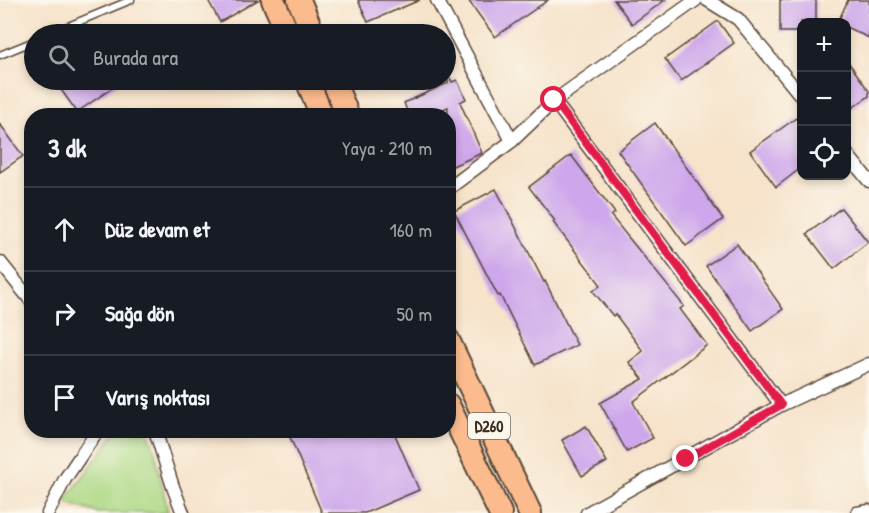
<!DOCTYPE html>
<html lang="tr">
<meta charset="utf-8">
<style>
body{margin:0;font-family:"Patrick Hand",sans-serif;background:#242831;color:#f1f3f6}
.controls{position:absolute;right:18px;top:18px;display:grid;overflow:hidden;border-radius:12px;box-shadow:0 3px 9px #0003}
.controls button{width:54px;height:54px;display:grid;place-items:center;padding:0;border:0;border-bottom:2px solid #363941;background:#171b24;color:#f1f3f6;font:30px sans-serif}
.stop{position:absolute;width:18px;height:18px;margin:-14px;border:4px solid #e11d48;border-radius:50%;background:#fff}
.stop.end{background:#e11d48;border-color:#fff;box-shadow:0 2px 6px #0008}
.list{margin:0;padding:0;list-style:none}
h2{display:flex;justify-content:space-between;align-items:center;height:78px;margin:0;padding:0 24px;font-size:26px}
h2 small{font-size:20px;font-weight:400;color:#9ea1a6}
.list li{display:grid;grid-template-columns:39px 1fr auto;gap:18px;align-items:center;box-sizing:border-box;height:84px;padding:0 24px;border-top:2px solid #363941}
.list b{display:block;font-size:22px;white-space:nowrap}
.list em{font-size:20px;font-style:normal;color:#9ea1a6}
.icon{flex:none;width:33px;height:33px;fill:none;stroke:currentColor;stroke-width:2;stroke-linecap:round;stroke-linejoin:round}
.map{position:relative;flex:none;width:869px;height:513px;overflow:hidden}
.search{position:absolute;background:#171b24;box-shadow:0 3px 9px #0003;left:24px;top:24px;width:432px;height:66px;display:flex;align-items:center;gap:15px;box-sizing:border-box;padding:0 21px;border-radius:33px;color:#9ea1a6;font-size:22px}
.panel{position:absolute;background:#171b24;box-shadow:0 3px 9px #0003;left:24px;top:108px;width:432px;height:330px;border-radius:24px}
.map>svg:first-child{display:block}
</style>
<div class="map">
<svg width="869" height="513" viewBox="0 0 869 513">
<rect width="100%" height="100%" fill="#fbf7ec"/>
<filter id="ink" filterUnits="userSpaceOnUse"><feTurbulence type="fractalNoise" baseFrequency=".0167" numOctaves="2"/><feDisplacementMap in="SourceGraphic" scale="12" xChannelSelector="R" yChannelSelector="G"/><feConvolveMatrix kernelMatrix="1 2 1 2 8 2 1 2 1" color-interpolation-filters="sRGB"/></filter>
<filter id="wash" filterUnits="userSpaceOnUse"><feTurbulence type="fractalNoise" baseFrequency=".008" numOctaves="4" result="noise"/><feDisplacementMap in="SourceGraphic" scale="24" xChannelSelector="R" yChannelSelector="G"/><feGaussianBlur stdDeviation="1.35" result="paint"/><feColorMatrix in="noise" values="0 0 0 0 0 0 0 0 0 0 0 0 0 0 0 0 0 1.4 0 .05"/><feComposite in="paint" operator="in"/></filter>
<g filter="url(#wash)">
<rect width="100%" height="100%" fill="#f6e3ca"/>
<polygon fill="#aed985" stroke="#748252" stroke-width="1.5" points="117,431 147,431 154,448 168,513 98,513 64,502"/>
<g id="blocks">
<g fill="#cda6eb">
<polygon points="208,0 258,0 220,22"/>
<polygon points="358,0 420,0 368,22"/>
<polygon points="468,0 548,0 495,37"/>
<polygon points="614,0 665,0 632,24"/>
<polygon points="780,0 816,0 816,22 801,22 801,32 780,32"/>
<polygon points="848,0 869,0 869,38 846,27 846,22 838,22"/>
<polygon points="718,21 734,43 681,81 665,59"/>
<polygon points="846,59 869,91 869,96 846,112"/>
<polygon points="448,74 452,82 457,80 466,99 460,102 482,153 448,168 448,107 428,116 409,116 404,103 448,83"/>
<polygon points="54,80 124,80 77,112"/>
<polygon points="796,118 801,125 801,168 776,187 750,151"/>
<polygon points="655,123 723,219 686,246 618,151"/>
<polygon points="0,124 23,156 0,172"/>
<polygon points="571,155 615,213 611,216 684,306 680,309 707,345 633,402 653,438 627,452 600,403 643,379 629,362 643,351 615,314 613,316 593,291 601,285 553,222 555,221 529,187"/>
<polygon points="496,189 544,282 545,281 577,345 535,365 500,295 498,296 454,211"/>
<polygon points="841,208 868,242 834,269 807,234"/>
<polygon points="737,244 783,309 752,331 706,266"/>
<polygon points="586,426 607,462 582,476 562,440"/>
<polygon points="287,430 393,430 419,490 365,513 322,513"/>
</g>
</g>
</g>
<g filter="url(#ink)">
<use href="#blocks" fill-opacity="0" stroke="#574638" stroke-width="1.5"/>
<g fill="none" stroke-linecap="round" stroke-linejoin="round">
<g stroke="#574638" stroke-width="9">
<g id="lane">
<polyline points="49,34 131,0"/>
<polyline points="0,55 34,41"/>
</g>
</g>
<g stroke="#574638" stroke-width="15">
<g id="street">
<polyline points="437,0 512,141"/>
<polyline points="707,0 738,19 802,97"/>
<polyline points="554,101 781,405"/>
<polyline points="846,153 869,181"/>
<polyline points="448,189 512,141 554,101 696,0"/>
<polyline points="0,262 32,302"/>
<polyline points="155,430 173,487 183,513"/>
<polyline points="48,513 65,479 98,430"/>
<polyline points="587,513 781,405 869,364"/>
<polyline points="857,513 869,511"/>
</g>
</g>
<g stroke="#574638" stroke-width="26">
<g id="highway">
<polyline points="273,0 288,34"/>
<polyline points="299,0 313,34"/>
<polyline points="307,80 322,116"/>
<polyline points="333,80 348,116"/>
<polyline points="448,340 530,513"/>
<polyline points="448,405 500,513"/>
</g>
</g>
<use href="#lane" stroke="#fff" stroke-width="6"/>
<use href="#street" stroke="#fff" stroke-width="12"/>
<use href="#highway" stroke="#fbbb8d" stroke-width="22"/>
</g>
</g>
<g fill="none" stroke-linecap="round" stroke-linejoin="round" filter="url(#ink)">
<polyline stroke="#e11d48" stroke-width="8" points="554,100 781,405 686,459"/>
</g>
<g text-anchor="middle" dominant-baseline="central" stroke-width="5" stroke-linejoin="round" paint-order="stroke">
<rect fill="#fbf7ec" stroke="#75685c" stroke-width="1.5" x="468" y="413" width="42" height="26" rx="4.5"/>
<g font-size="16" font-weight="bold" fill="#3b2a1e">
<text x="489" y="426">D260</text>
</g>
</g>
</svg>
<div class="controls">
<button>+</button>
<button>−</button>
<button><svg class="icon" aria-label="locate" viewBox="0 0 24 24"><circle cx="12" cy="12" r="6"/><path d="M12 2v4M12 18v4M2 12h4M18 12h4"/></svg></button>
</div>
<div class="stop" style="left:554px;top:100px"></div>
<div class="stop end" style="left:686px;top:459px"></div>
<div class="search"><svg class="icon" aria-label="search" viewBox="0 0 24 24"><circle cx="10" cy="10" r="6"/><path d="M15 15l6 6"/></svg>Burada ara</div>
<section class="panel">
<h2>3 dk<small>Yaya · 210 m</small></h2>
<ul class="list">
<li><svg class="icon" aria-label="ahead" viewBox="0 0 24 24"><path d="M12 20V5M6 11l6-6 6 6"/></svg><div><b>Düz devam et</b></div><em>160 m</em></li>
<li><svg class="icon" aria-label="right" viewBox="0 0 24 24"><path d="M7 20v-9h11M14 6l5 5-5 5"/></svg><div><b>Sağa dön</b></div><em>50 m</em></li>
<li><svg class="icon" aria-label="arrive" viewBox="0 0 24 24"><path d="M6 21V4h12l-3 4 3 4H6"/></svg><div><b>Varış noktası</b></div></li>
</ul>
</section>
</div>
